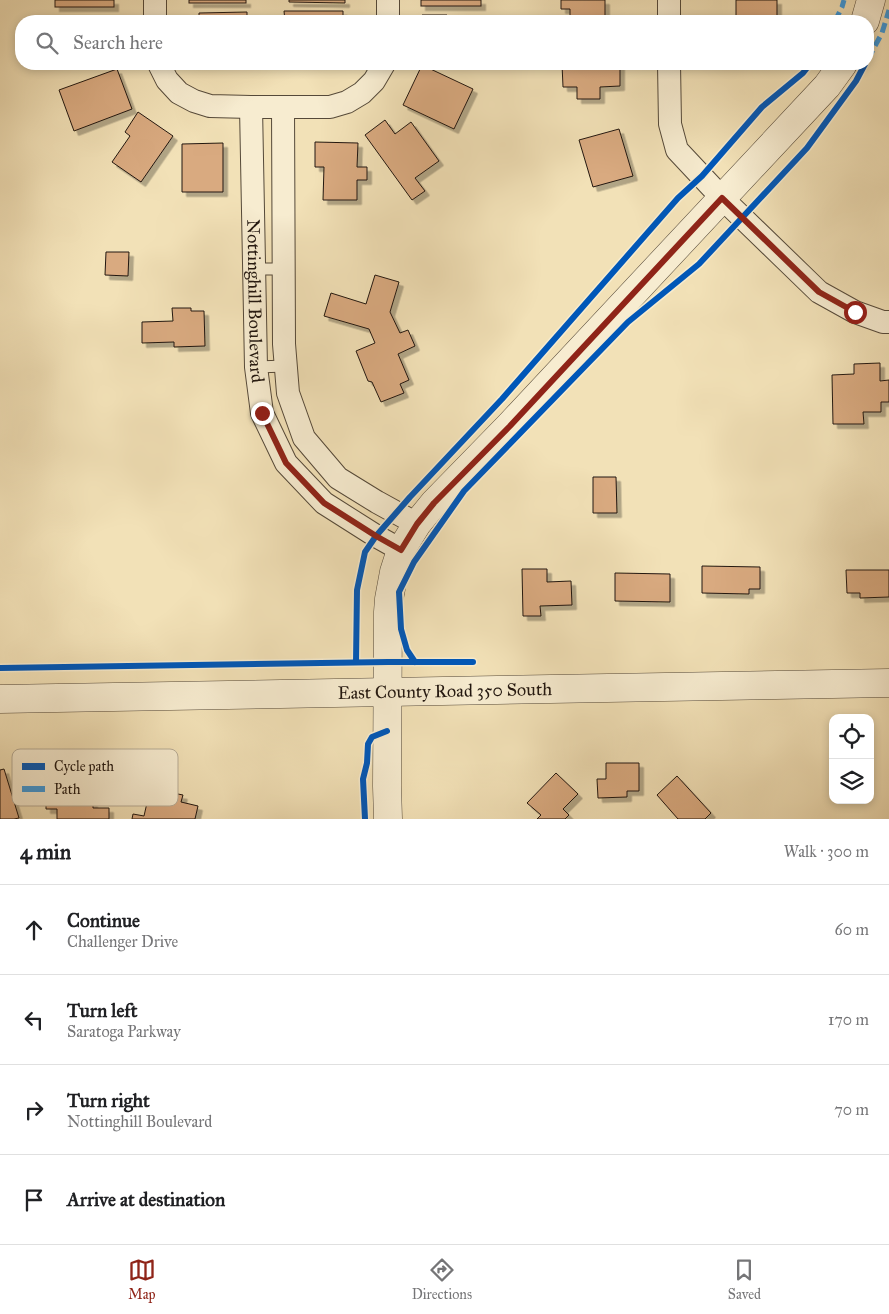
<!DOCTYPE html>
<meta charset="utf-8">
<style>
body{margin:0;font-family:"IM FELL Great Primer",serif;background:#f6f6f6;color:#202124}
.controls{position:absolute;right:15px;bottom:15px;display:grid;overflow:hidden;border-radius:10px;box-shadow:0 2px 8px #0003}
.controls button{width:45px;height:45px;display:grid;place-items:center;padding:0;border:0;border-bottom:1px solid #e0e0e0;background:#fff;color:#202124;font:25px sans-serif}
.stop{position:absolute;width:15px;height:15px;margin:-11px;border:4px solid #8f2418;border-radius:50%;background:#fff}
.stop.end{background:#8f2418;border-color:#fff;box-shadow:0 1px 5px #0008}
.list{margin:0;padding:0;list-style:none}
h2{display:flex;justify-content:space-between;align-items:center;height:65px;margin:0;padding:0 20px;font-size:21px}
h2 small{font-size:16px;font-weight:400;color:#757577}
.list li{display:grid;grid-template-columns:32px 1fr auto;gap:15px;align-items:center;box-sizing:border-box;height:90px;padding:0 20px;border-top:1px solid #e0e0e0}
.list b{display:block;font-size:19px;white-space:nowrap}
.list p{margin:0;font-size:16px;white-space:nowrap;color:#757577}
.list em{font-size:16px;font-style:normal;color:#757577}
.icon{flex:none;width:28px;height:28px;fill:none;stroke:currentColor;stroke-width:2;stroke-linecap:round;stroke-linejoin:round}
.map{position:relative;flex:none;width:889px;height:819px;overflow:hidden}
.search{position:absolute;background:#fff;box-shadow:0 2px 8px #0003;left:15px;right:15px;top:15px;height:55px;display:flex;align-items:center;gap:12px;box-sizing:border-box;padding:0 18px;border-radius:20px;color:#757577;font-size:19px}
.sheet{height:425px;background:#fff}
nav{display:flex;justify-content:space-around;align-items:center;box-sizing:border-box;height:70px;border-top:1px solid #e0e0e0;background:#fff;font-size:14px;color:#757577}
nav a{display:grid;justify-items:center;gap:2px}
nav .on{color:#8f2418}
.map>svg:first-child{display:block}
</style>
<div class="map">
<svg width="889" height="819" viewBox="0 0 889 819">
<defs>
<filter id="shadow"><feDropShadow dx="4.5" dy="4.5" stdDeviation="0" flood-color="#0004"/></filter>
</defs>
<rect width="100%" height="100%" fill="#f2e1b7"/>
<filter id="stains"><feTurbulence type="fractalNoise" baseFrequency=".004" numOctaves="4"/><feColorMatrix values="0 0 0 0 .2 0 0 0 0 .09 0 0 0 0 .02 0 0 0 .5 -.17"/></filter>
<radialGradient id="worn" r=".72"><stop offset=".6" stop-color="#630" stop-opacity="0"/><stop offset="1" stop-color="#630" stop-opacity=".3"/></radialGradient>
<g fill="#d9aa80" stroke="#21160f" filter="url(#shadow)">
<rect x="55" y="0" width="59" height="7"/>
<rect x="189" y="0" width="57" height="3"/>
<polygon points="289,0 345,0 345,3 289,2"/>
<rect x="421" y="0" width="60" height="6"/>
<polygon points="561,0 605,0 605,21 570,21 570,9 561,9"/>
<rect x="736" y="0" width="41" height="16"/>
<polygon points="284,11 343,11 343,21 285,21"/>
<polygon points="247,12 247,21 199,21 199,13"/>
<polygon points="422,15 447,15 447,20 478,21 422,21"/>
<rect x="57" y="17" width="58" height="4"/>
<polygon points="562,64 620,64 620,86 600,87 600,99 577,99 577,87 563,87"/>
<polygon points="422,65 473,89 454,129 403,105"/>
<polygon points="117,69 132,109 74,131 59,90"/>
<polygon points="138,112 173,136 141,182 112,162 130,136 125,132"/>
<polygon points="385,120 395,134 411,122 439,161 415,178 425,191 412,200 365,135"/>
<polygon points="619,129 633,176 593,187 579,140"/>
<polygon points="315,142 358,143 357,167 367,167 367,180 357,180 357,200 323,200 324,167 315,167"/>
<polygon points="223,143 223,192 182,192 182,144"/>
<polygon points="106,252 129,252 128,276 105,275"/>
<polygon points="375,275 399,282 390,312 400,333 408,330 415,346 398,354 409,380 400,384 404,393 381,402 372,382 368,381 356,351 375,343 369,329 324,316 331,293 366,304"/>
<polygon points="172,308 191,308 191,311 204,311 205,346 174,347 174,342 142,343 142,322 173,321"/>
<polygon points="880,363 880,381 889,380 889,402 881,402 881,412 863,412 864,424 833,424 832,375 854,374 854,364"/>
<polygon points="593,477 616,477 617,513 593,513"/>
<polygon points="702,566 760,567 760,589 749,589 749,594 702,593"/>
<polygon points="522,569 547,569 547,582 571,581 572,605 540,606 541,616 523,616"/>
<polygon points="846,570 889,570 889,597 860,598 860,593 847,593"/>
<polygon points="615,573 670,574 670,602 615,601"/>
<polygon points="606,763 639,763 639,791 627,791 627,797 598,798 597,779 606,779"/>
<polygon points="4,769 19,818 14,819 0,819 0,770"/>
<polygon points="556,773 578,794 563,809 569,815 565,819 537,819 541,815 527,803"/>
<polygon points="677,776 711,813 705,819 678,819 657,795"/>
<polygon points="163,791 183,795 181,802 198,806 195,819 132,819 133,814 144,816 149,794 162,796"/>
<polygon points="46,795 69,795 68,802 93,802 93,808 109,808 109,819 57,819 57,809 46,809"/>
</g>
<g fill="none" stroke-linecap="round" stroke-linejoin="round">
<g stroke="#554939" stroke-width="13">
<g id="service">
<polyline points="254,269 284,269"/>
<polyline points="256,367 286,366"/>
</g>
</g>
<g stroke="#554939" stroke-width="24">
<g id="minor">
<polyline points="669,0 669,21"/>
<polyline points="155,21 155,0"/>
<polyline points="388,21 388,0"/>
<polyline points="159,64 167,80 179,93 194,101 210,106 251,107 330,107 347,102 362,93 374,81 384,64"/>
<polyline points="669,64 670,124 677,150 722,198 819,292 855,312 883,322 889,322"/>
<path id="s1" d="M251,107L256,367L262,413L286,463L324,503L376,536L401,550"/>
<polyline points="283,107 284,344 288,393 304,438 338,478 377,502 417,524"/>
</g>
</g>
<g stroke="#554939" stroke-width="29">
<g id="tertiary">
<polyline points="865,21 871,0"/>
<path id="s2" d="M0,699L889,683"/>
<polyline points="388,819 387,786 388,612 389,599 394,572 401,550 417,524 434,503 510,425 827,86 843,64"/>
</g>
</g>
<use href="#service" stroke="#f7ecd0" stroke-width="11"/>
<use href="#minor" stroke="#f7ecd0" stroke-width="22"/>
<use href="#tertiary" stroke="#f7ecd0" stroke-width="28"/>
<g stroke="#3c9ade" stroke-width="5" stroke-dasharray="10 5" stroke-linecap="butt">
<polyline points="835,21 842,7 844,0"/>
<polyline points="868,59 882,33 889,10"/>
</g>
<g stroke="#f7ecd0" stroke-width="9">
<g id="cycleway">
<polyline points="356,662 357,590 365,552 376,536 410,497 502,399 678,198 702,176 762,107 803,73 810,64"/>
<polyline points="415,662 407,650 401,629 399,592 414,562 464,491 628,322 699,264 807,148 856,81 865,64"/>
<polyline points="0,668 388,662 473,662"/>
<polyline points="365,819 363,779 367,763 368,744 372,737 387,731"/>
</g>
</g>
<use href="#cycleway" stroke="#0057b8" stroke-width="6"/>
</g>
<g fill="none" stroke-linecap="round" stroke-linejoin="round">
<polyline stroke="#8f2418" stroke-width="6" points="262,413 286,463 324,503 376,536 401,550 417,524 434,503 510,426 722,198 819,292 855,312"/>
</g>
<g text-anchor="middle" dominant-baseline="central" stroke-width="5" stroke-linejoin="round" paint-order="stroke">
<g font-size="18" fill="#21160f" stroke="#f7ecd0">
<text stroke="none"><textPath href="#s1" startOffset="194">Nottinghill Boulevard</textPath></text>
<text stroke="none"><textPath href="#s2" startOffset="445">East County Road 350 South</textPath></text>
</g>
</g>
<rect x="12" y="749" width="166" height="57" rx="8" fill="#f7ecd0" stroke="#b7ac96" stroke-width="1"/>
<rect x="22" y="763" width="23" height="7" fill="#0057b8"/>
<rect x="22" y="786" width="23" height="6" fill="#3c9ade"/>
<g font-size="14" fill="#21160f">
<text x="54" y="771">Cycle path</text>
<text x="54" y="794">Path</text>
</g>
<rect width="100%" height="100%" filter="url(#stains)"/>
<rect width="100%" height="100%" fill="url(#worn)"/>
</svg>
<div class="controls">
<button><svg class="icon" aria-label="locate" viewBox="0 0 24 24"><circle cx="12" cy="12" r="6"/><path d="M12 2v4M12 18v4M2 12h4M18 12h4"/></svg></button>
<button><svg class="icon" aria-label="layers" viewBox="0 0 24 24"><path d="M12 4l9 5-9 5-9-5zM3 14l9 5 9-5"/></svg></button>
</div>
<div class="stop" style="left:855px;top:312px"></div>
<div class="stop end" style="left:262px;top:413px"></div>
<div class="search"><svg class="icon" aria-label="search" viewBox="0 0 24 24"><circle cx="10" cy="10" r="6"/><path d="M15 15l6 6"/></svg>Search here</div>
</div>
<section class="sheet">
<h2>4 min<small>Walk · 300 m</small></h2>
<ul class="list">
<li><svg class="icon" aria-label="ahead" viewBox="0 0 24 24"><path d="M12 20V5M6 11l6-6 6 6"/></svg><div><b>Continue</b><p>Challenger Drive</p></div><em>60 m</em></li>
<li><svg class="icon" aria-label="left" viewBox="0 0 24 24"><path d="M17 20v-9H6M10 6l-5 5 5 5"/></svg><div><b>Turn left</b><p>Saratoga Parkway</p></div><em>170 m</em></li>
<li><svg class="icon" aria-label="right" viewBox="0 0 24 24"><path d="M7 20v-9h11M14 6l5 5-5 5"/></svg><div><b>Turn right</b><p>Nottinghill Boulevard</p></div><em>70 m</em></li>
<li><svg class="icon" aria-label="arrive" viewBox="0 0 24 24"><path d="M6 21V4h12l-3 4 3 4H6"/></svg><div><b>Arrive at destination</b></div></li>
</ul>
</section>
<nav>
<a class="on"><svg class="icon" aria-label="map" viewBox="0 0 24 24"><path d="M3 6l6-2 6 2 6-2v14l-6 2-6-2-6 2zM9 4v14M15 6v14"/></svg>Map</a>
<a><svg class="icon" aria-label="directions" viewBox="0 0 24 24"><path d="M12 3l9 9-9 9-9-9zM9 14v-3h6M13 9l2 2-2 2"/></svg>Directions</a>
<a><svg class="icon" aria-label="saved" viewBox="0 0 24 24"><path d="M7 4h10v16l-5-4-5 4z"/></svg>Saved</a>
</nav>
